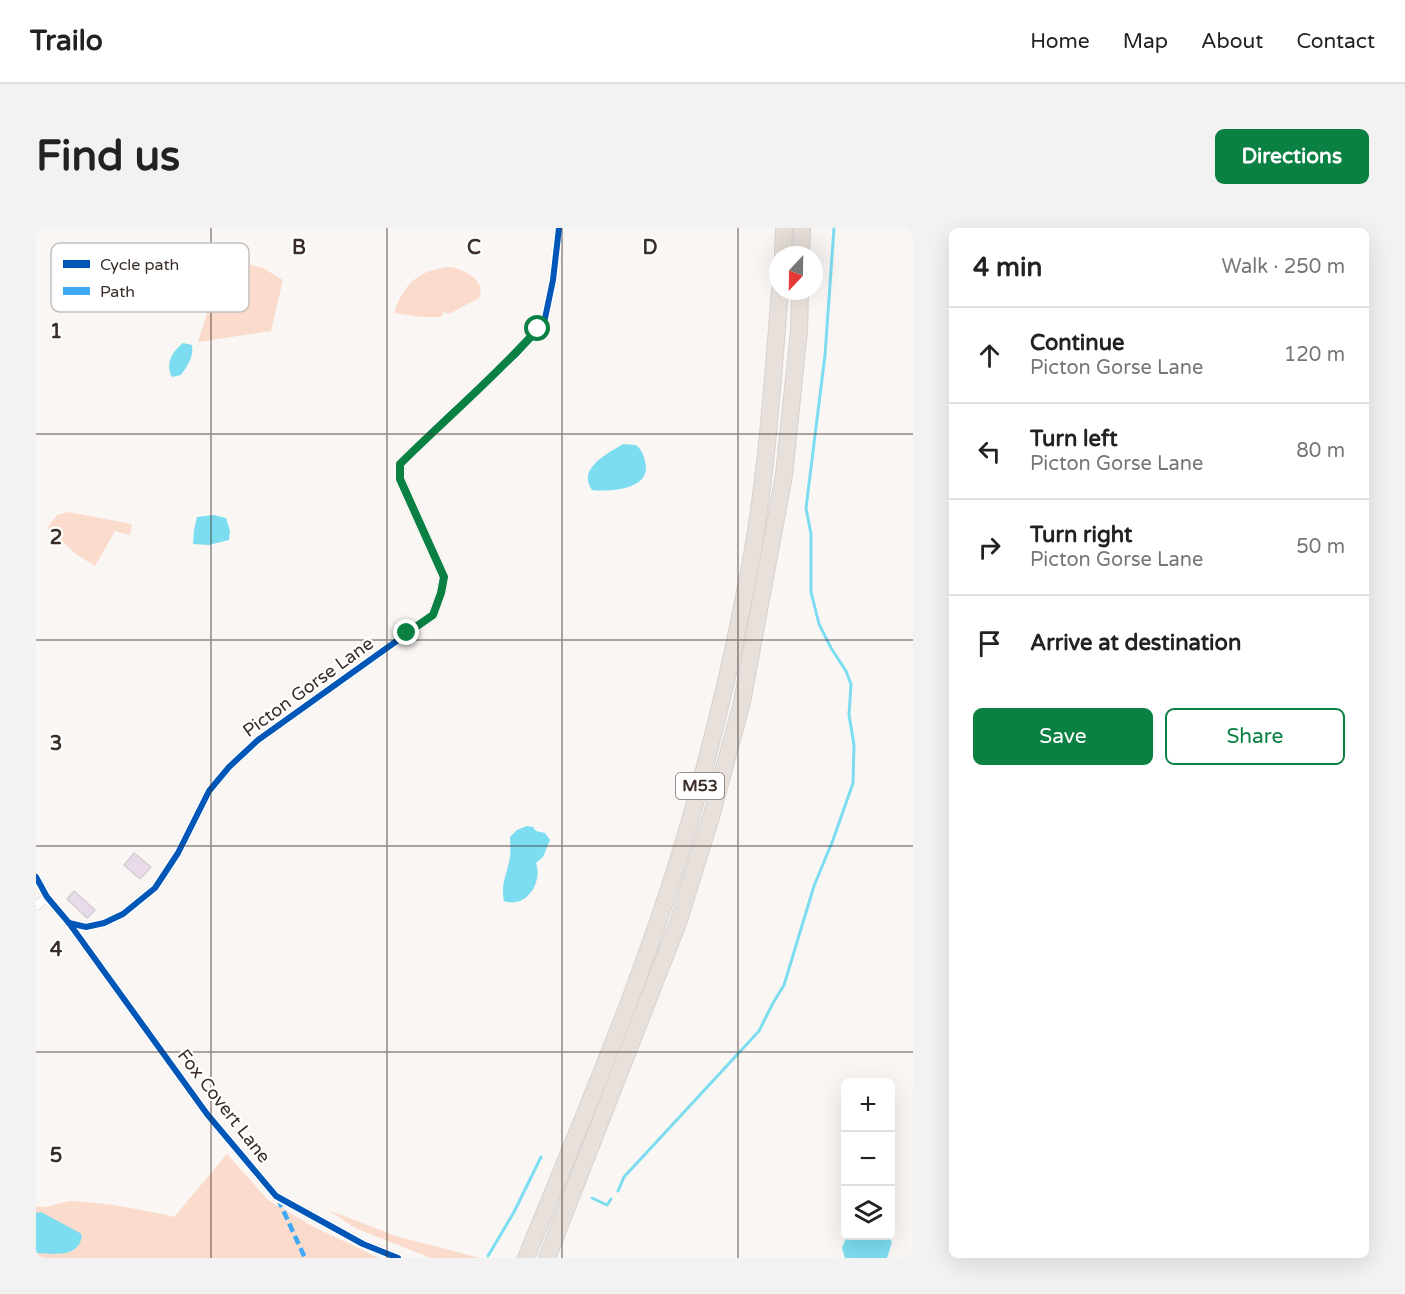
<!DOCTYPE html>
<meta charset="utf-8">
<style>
body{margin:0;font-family:"Varela Round",sans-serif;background:#f2f2f2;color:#222}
.controls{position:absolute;right:18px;bottom:18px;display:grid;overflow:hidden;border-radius:9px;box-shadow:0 6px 24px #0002}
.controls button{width:54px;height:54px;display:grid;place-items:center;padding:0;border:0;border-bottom:2px solid #e0e0e0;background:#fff;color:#222;font:30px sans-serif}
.compass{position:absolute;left:733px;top:18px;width:54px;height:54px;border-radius:50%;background:#fff;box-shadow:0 6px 24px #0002;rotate:202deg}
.stop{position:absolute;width:18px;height:18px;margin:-14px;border:4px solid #0b8043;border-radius:50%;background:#fff}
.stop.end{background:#0b8043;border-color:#fff;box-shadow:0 2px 6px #0008}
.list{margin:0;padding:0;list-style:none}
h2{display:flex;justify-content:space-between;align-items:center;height:78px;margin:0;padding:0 24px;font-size:26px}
h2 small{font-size:20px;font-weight:400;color:#767676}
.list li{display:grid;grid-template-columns:39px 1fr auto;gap:18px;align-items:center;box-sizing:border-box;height:96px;padding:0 24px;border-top:2px solid #e0e0e0}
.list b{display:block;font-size:22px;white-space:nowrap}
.list p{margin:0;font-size:20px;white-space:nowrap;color:#767676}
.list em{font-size:20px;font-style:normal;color:#767676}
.actions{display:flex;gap:12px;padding:18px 24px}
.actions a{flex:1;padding:14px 0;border:2px solid #0b8043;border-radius:9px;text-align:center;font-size:21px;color:#0b8043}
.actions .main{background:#0b8043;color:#fff}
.icon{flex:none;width:33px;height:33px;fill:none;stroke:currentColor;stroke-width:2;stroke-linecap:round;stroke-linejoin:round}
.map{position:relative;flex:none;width:877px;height:1030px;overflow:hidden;border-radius:9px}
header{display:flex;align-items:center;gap:36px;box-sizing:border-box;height:84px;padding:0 30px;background:#fff;border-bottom:2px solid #e0e0e0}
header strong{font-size:28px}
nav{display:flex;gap:33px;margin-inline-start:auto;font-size:21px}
.intro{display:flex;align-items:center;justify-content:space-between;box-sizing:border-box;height:144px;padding:0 36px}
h1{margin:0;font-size:42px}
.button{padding:15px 27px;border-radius:9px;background:#0b8043;color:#fff;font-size:21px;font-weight:700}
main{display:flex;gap:36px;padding:0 36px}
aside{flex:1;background:#fff;border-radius:9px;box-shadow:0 6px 24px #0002}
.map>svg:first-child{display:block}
</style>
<header>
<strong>Trailo</strong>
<nav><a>Home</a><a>Map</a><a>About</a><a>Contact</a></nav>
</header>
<div class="intro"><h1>Find us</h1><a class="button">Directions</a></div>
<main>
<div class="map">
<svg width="877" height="1030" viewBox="0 0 877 1030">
<rect width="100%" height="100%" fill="#faf6f4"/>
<g fill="#fbdbcc">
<polygon points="191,30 227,40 247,52 235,103 162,114 180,56"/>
<path d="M416,39C430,43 451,53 443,70L413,86L408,84L405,89H386L358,85C367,56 385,40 416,39Z"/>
<polygon points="32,284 96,296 94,307 79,303 59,338 40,326 11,300 21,287"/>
<path d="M191,926L232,972L278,999L343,1030H0V978C11,982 24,973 36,973C71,975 104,981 138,989Z"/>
<polygon points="292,982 363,1009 444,1030 395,1030 319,1000"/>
</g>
<g fill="#7cddf0">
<path d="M147,115L156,117C158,129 152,137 145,147L136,149C129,135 136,124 147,115Z"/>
<path d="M587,216L600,217C606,222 607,226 609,233C617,262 574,264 556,262C541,240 571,226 587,216Z"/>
<polygon points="178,287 190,290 194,303 193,312 173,317 157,316 158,302 161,289"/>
<path d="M491,598L497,599L500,603L509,605L514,612L507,629L500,635C507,655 490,681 468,673C464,656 472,644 474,629C475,622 474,615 474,609L481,602Z"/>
<path d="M5,984L44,1005L46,1007C43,1030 20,1026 0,1025V985Z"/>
<polygon points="811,1008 852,1008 856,1014 851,1030 809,1030 806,1020"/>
</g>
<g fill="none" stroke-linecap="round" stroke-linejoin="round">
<g stroke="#7cddf0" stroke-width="3">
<polyline points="582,963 588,949 723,803 737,775 748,757 778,658 797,612 817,555 818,517 813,487 815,456 810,443 795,420 783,396 775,364 775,306 770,280 789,127 798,0"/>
<polyline points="556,970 571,977 575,971"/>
<polyline points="452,1028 478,984 505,929"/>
</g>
</g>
<g fill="#e8dae8" stroke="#d5ced3" stroke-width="1.5">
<polygon points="98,625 115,639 104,651 88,637"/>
<polygon points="38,663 59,682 51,690 31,671"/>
</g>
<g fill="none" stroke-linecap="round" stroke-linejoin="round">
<g stroke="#cdc5c1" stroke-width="10">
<g id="minor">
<polyline points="0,649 11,669 33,695 171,886 240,968 327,1016 362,1030"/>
<polyline points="0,678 11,669"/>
<polyline points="33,695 50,699 68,695 87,686 119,660 142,625 173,563 193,539 222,512 397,387 405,365 408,349 364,251 364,236 412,189 481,125 508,95 517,52 523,0"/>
</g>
</g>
<g stroke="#d6d2d0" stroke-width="18">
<g id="motorway">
<polyline points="747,27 748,0"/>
<polyline points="765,27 766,0"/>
<path d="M490,1030C551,880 616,731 659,575C679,503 697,428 711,354C730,259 736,160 744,63"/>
<polyline points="511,1030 642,695 675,589 706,474 748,247 763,103 764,63"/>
</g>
</g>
<use href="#minor" stroke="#fefefd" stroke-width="9"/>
<use href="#motorway" stroke="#e8e0da" stroke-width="16"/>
<polyline stroke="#3fa9f5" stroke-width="4.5" stroke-dasharray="9 4.5" stroke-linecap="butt" points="242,971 269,1030"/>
<g stroke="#fff" stroke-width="10">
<g id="cycleway">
<polyline points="0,649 11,669 33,695 171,886 240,968 327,1016 362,1030"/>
<polyline points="33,695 50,699 68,695 87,686 119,660 142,625 173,563 193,539 222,512 397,387 405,365 408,349 364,251 364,236 412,189 481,125 508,95 517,52 523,0"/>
</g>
</g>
<use href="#cycleway" stroke="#0057b8" stroke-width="6"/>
</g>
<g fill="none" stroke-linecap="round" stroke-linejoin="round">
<path stroke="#0b8043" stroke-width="8" d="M371,405L397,387L405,365L408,349L364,251V236C409,191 459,149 502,101"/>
</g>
<path fill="none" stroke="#3b2e28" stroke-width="1.5" stroke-opacity="0.55" d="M175,0V1030M351,0V1030M526,0V1030M702,0V1030M0,206H877M0,412H877M0,618H877M0,824H877"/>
<g text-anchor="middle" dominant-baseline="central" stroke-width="4.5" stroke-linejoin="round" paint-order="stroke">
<rect fill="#fff" stroke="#766d68" stroke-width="1.5" x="640" y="545" width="48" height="26" rx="4.5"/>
<g font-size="16" font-weight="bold" fill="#3b2e28">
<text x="664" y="558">M53</text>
</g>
<g font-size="18" fill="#3b2e28" stroke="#fff">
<text transform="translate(272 459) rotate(-36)">Picton Gorse Lane</text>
<text transform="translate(188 878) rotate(52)">Fox Covert Lane</text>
</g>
</g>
<rect x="15" y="15" width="198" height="69" rx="9" fill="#fff" stroke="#c4c0be" stroke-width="1.5"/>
<rect x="27" y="32" width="27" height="8" fill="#0057b8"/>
<rect x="27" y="59" width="27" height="8" fill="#3fa9f5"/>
<g font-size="16" fill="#3b2e28">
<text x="64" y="42">Cycle path</text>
<text x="64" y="69">Path</text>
</g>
<g font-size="20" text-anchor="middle" font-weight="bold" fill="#3b2e28" stroke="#fff" stroke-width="4.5" stroke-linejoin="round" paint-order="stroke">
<text x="263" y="26">B</text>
<text x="438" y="26">C</text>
<text x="614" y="26">D</text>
<text x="20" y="110">1</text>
<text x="20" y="316">2</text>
<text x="20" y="522">3</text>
<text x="20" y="728">4</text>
<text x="20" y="934">5</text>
</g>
</svg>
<div class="controls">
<button>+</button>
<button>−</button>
<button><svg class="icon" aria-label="layers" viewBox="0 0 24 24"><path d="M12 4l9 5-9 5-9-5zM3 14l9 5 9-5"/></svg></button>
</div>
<svg class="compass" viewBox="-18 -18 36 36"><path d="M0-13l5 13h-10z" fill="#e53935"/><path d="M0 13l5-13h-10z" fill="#767676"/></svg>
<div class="stop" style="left:502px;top:101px"></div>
<div class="stop end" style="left:371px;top:405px"></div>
</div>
<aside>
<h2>4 min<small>Walk · 250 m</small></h2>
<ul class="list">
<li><svg class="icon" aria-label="ahead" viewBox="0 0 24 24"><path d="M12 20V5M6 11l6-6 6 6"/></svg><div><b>Continue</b><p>Picton Gorse Lane</p></div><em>120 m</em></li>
<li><svg class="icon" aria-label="left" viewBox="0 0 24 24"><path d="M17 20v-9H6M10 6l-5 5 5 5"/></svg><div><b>Turn left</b><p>Picton Gorse Lane</p></div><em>80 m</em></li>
<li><svg class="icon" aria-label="right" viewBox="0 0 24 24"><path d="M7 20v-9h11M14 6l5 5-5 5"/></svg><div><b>Turn right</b><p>Picton Gorse Lane</p></div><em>50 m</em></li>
<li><svg class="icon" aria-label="arrive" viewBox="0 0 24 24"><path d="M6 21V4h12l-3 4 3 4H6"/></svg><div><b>Arrive at destination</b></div></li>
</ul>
<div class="actions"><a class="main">Save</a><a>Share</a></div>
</aside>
</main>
